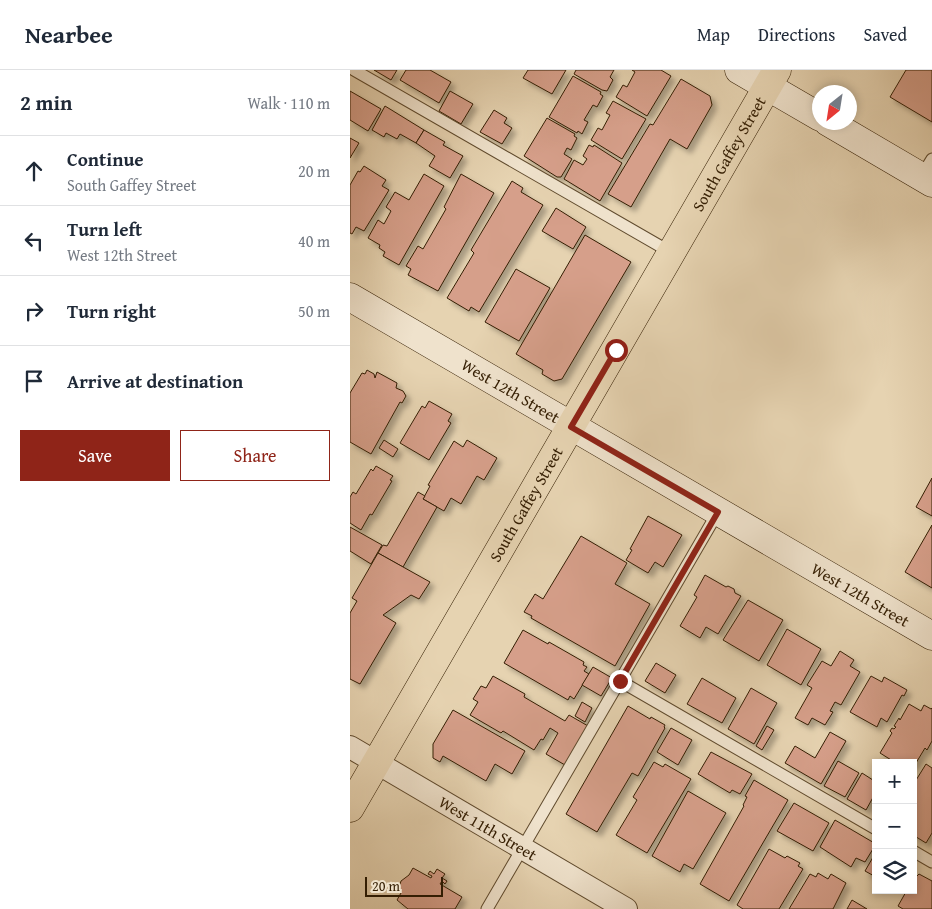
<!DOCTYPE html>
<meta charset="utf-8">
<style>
body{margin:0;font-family:"Gentium Book Plus",serif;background:#f6f6f7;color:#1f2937}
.controls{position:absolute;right:15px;bottom:15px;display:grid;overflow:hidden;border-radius:0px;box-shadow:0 2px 8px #0003}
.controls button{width:45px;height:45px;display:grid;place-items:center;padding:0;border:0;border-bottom:1px solid #e0e1e3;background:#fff;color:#1f2937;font:25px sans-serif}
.compass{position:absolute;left:462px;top:15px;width:45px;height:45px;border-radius:50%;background:#fff;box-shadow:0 2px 8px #0003;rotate:210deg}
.scale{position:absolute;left:15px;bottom:12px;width:78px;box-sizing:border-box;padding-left:5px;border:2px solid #341e03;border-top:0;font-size:14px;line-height:18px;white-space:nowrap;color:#341e03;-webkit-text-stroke:4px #efe2cc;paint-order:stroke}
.stop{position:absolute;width:15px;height:15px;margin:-11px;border:4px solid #8f2418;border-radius:50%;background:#fff}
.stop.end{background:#8f2418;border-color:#fff;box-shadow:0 1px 5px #0008}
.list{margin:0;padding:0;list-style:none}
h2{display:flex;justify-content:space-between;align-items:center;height:65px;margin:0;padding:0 20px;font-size:21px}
h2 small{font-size:16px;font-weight:400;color:#747a83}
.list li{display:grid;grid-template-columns:32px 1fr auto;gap:15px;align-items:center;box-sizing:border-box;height:70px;padding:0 20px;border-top:1px solid #e0e1e3}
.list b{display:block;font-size:19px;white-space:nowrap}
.list p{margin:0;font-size:16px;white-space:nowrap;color:#747a83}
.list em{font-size:16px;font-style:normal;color:#747a83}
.actions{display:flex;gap:10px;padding:15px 20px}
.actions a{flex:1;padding:11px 0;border:1px solid #8f2418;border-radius:0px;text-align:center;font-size:18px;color:#8f2418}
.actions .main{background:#8f2418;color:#fff}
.icon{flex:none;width:28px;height:28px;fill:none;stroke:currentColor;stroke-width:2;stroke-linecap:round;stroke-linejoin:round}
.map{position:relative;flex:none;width:582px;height:839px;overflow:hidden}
header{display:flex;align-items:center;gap:30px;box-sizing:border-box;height:70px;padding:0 25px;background:#fff;border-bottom:1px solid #e0e1e3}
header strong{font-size:24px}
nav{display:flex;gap:28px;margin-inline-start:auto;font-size:18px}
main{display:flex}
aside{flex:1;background:#fff}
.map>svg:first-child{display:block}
</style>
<header>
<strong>Nearbee</strong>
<nav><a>Map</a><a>Directions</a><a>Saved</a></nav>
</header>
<main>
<aside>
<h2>2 min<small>Walk · 110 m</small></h2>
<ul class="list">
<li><svg class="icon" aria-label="ahead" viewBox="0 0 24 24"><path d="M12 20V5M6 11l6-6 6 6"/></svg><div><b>Continue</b><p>South Gaffey Street</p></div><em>20 m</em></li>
<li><svg class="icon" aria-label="left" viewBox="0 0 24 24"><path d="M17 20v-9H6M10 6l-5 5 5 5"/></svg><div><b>Turn left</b><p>West 12th Street</p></div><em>40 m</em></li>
<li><svg class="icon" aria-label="right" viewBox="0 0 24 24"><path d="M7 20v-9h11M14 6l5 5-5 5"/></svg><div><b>Turn right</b></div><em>50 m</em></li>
<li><svg class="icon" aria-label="arrive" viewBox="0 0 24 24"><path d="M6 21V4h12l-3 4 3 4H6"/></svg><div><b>Arrive at destination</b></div></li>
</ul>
<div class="actions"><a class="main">Save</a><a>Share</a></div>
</aside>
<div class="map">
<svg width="582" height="839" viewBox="0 0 582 839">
<defs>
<filter id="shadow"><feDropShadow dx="4.5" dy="4.5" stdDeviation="2.5" flood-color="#0004"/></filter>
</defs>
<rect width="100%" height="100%" fill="#e6d3b1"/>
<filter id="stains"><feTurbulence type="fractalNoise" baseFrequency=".004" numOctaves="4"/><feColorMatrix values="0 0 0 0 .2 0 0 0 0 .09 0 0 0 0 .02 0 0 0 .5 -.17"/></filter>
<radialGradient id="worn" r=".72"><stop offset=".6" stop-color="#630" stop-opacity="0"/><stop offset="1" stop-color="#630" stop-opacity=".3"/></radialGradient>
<g fill="#d69f8a" stroke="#341e03" filter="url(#shadow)">
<polygon points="24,0 47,0 41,10"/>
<polygon points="56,0 80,0 101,12 89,33 50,10"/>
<polygon points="178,0 216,0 202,24 173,8"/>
<polygon points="226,0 264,0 260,7 263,10 257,21 252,20 224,4"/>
<polygon points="282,0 311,0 321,6 297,46 266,27 273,15 277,17 285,2"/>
<polygon points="556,0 582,0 582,52 540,27"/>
<polygon points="223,6 251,22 250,24 253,26 247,37 243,35 234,50 238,52 232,64 228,61 227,63 199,47"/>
<polygon points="331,9 360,26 362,35 337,79 320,69 281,137 258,124 300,54 303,55"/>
<polygon points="0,21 31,39 18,61 0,50"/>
<polygon points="100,21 123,34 111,54 89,41"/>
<polygon points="263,31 296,49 272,89 241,70 248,58 252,60 260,45 256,43"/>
<polygon points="35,36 74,60 66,73 50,64 47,69 36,63 34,67 22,60"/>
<polygon points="144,40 157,48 154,53 162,58 152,74 130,62"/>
<polygon points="197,48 225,64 224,66 227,68 221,80 217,78 214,84 222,89 211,107 207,107 174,86"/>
<polygon points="74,60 95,72 93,75 113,86 100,108 79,96 85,86 66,73"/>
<polygon points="0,68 9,73 0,88"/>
<polygon points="239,75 243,77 244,75 272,93 250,131 214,109 224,90 233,95 237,89 233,86"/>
<polygon points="14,96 36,110 32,116 39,120 14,161 6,157 2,164 0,163 0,115 8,101 10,102"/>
<polygon points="74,104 94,116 49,195 33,186 35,182 29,178 30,175 18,168 28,150 34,154 41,141 36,137 45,122 59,130"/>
<polygon points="111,104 144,123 88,221 58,205 61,199 56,196 68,176 73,179 96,139 94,137"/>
<polygon points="162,111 173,118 171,122 193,135 129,242 121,237 119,241 97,228 124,183 121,180"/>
<polygon points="206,138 236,157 223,179 192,161"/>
<polygon points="235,165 281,192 212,309 204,311 192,304 193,300 166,284"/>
<polygon points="166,199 200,218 169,271 135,252"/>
<polygon points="17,300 24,304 25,308 27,302 47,313 46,318 53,321 56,326 52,333 50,332 21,384 0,372 0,323 12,303 15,304"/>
<polygon points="79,331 102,344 98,351 101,353 79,390 50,373 72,336 75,338"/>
<polygon points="34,370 48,379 43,387 29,378"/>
<polygon points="117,370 147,388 134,410 127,406 111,434 101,428 94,441 73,429 80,416 78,415 104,371 113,377"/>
<polygon points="26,396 43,406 40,410 42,411 22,445 20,444 11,460 0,453 0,427 3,422 6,424 21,399 23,401"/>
<polygon points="582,408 582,446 566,437"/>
<polygon points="68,422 75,426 73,429 87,437 53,497 28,483 33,475 37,476"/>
<polygon points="298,446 332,465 313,497 305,492 298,503 276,490 282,480 280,479"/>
<polygon points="582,455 582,518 555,502"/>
<polygon points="0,457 32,475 21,494 0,481"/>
<polygon points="231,466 277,493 265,514 300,534 265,596 181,548 182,546 174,542 185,524 193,529"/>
<polygon points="28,483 80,512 69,529 61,525 33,545 46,553 10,614 0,609 0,543 7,531 2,528"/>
<polygon points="355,505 376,517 378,516 384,519 385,523 391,526 368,564 356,557 350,568 330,556 347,527 344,525"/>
<polygon points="398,530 433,550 409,591 373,570"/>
<polygon points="437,559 471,579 451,615 417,595"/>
<polygon points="173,560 198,574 199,572 234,592 233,595 237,597 234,601 239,604 224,629 220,626 218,630 154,593"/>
<polygon points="490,581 504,590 500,596 510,602 491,635 485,632 480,641 483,642 475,655 462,648 458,655 445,648 462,618 457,615 472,591 481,596"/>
<polygon points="306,593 326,605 315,623 295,611"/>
<polygon points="243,597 262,608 251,626 232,615"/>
<polygon points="143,606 175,624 174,627 215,651 219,645 238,656 215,695 196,684 208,663 200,658 193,670 191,669 184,680 153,661 151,663 120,645 128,632 123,629 131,616 136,618"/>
<polygon points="521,606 532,612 534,607 557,620 554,626 552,625 537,652 531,648 527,657 500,642"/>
<polygon points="352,608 386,628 372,653 337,634"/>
<polygon points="401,618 427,633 404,674 378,659"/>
<polygon points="232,632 242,638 235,652 225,646"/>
<polygon points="559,634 571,641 574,635 581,639 582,638 582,671 577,680 575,678 563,698 563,693 546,693 530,683 542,663 540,661 542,658 544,659 546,657 544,656 549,648 550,650"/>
<polygon points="278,636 300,649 301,647 315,655 314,657 315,658 288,706 282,703 247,762 216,744"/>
<polygon points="103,640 175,681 162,704 145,694 136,711 93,686 90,692 83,688 83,674"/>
<polygon points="417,656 424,660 412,680 406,676"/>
<polygon points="321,658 342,670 328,695 307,682"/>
<polygon points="480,662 496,671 471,714 435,693 445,676 465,688"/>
<polygon points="361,682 402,704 390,724 382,720 380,723 348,704"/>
<polygon points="488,691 509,703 495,727 474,716"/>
<polygon points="304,692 313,697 315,694 341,709 297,783 266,765 287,730 283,727"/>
<polygon points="576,694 582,698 582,763 576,773 563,765 563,715"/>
<polygon points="512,703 526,712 526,722 516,740 497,729"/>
<polygon points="404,710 438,730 379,831 350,814 394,736 393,735 397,727 395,726"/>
<polygon points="338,721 376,743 343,799 334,794 330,802 302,786"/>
<polygon points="444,733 479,753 463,781 427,761"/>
<polygon points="485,750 526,774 515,792 506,788 501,797 470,777"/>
<polygon points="419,779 435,788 437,786 450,793 448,796 453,799 429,839 393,839 387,835"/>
<polygon points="526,782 526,807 515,801"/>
<polygon points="63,798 81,808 82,806 78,804 80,801 84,804 87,799 95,804 92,808 97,811 95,814 92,811 90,814 112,827 105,839 58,839 47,830 51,823 48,821 51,811 59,805"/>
<polygon points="468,803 478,809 481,804 496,813 483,839 439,839 460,804 466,807"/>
<polygon points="569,804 582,811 582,839 553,839 548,836 557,820 563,820 563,810"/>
<polygon points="502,830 517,839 497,839"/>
</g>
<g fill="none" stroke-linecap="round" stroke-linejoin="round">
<g stroke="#604b2e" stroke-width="13">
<g id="lane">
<polyline points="4,0 322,183"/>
<polyline points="571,107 582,89"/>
<polyline points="270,611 526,759"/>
<polyline points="563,781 582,792"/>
<polyline points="137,839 368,442"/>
</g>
</g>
<g stroke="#604b2e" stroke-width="24">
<g id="street">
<path id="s1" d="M0,677L276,839"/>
</g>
</g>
<g stroke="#341e03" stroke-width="29">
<g id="secondary">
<polyline points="389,0 470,47"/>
<polyline points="478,52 582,113"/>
<path id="s2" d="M0,227L582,566"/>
</g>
</g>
<g stroke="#341e03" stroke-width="29">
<g id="primary">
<path id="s3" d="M0,738L427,0"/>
</g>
</g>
<use href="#lane" stroke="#efe2cc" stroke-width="11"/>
<use href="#street" stroke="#efe2cc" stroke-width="22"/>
<use href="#secondary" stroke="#efe2cc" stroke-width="28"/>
<use href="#primary" stroke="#e6d3b1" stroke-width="28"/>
</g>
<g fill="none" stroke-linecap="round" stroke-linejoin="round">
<polyline stroke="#8f2418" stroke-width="6" points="266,280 221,357 368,442 270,611"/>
</g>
<g text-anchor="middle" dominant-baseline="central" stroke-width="4" stroke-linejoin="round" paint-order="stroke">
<g font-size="16" fill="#341e03" stroke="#efe2cc">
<text stroke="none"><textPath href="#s3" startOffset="756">South Gaffey Street</textPath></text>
<text stroke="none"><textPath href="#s2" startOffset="186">West 12th Street</textPath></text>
<text stroke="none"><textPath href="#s3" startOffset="351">South Gaffey Street</textPath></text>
<text stroke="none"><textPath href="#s2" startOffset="591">West 12th Street</textPath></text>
<text stroke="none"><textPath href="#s1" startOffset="160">West 11th Street</textPath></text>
</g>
</g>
<rect width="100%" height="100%" filter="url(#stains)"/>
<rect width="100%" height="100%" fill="url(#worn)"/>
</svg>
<div class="controls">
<button>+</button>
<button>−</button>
<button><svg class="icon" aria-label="layers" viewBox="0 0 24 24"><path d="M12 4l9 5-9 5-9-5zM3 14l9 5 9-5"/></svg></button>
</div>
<svg class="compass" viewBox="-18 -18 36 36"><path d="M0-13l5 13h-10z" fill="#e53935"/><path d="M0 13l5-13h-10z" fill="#747a83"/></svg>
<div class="scale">20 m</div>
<div class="stop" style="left:266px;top:280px"></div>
<div class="stop end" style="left:270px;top:611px"></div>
</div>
</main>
